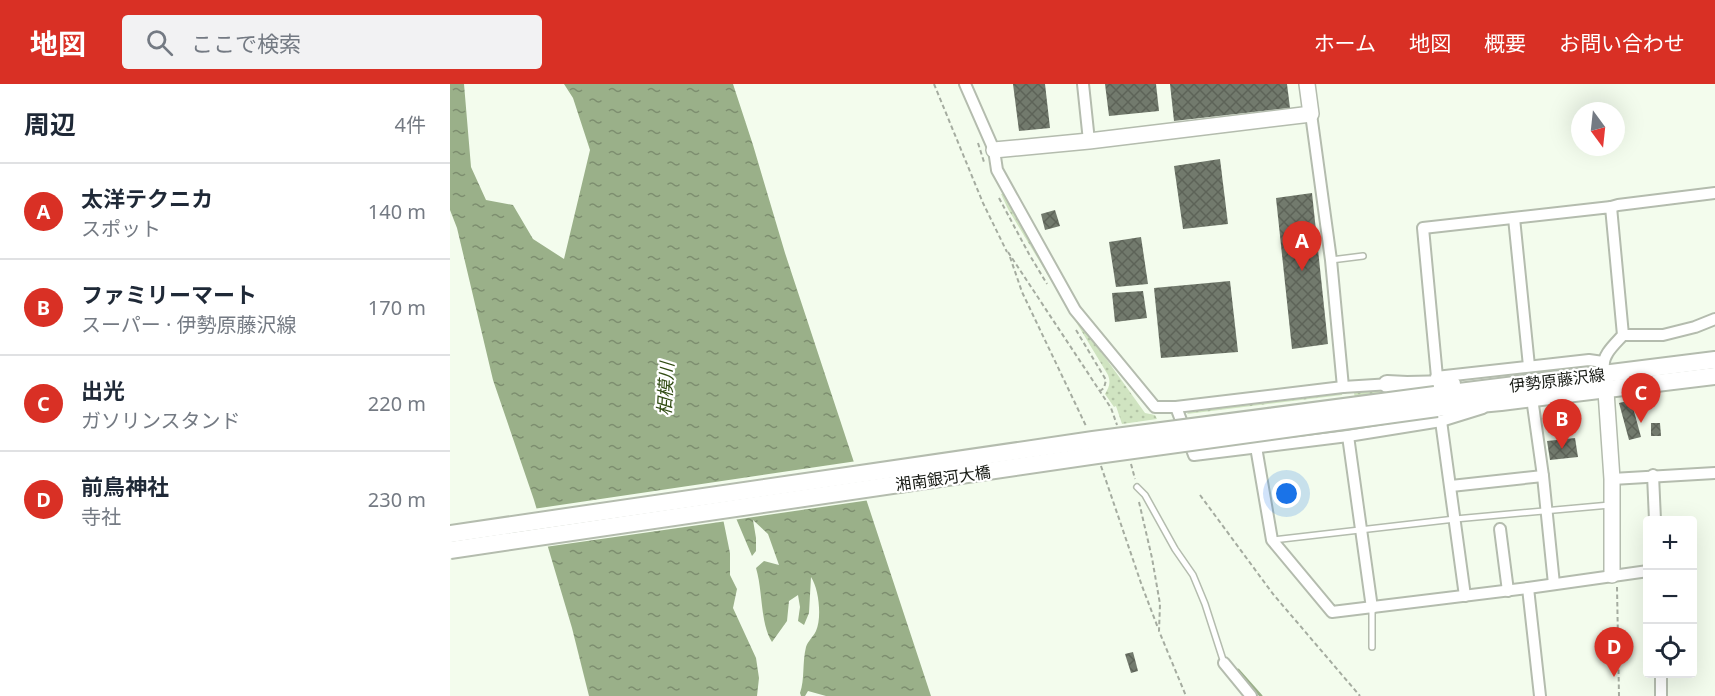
<!DOCTYPE html>
<html lang="ja">
<meta charset="utf-8">
<style>
body{margin:0;font-family:"Noto Sans","Noto Sans JP",sans-serif;background:#f2f2f3;color:#1f2937}
.controls{position:absolute;right:18px;bottom:18px;display:grid;overflow:hidden;border-radius:6px;box-shadow:0 6px 24px #0002}
.controls button{width:54px;height:54px;display:grid;place-items:center;padding:0;border:0;border-bottom:2px solid #e0e1e3;background:#fff;color:#1f2937;font:30px sans-serif}
.compass{position:absolute;left:1121px;top:18px;width:54px;height:54px;border-radius:50%;background:#fff;box-shadow:0 6px 24px #0002;rotate:165deg}
.you{position:absolute;left:837px;top:410px;width:21px;height:21px;margin:-15px;border:4px solid #fff;border-radius:50%;background:#1a73e8;box-shadow:0 0 0 9px #1a73e833}
.badge{display:grid;place-items:center;width:39px;height:39px;border-radius:50%;background:#d93025;color:#fff;font-size:20px;font-weight:700}
.pin{position:absolute;translate:-50% -50px;filter:drop-shadow(0 2px 3px #0008)}
.pin::after{content:'';position:absolute;top:32px;width:21px;height:18px;background:inherit;clip-path:polygon(0 0,100% 0,50% 100%)}
.list{margin:0;padding:0;list-style:none}
h2{display:flex;justify-content:space-between;align-items:center;height:78px;margin:0;padding:0 24px;font-size:26px}
h2 small{font-size:20px;font-weight:400;color:#747a83}
.list li{display:grid;grid-template-columns:39px 1fr auto;gap:18px;align-items:center;box-sizing:border-box;height:96px;padding:0 24px;border-top:2px solid #e0e1e3}
.list b{display:block;font-size:22px;white-space:nowrap}
.list p{margin:0;font-size:20px;white-space:nowrap;color:#747a83}
.list em{font-size:20px;font-style:normal;color:#747a83}
.icon{flex:none;width:33px;height:33px;fill:none;stroke:currentColor;stroke-width:2;stroke-linecap:round;stroke-linejoin:round}
.map{position:relative;flex:none;width:1265px;height:612px;overflow:hidden}
header{display:flex;align-items:center;gap:36px;box-sizing:border-box;height:84px;padding:0 30px;background:#d93025;color:#fff}
header strong{font-size:28px}
nav{display:flex;gap:33px;margin-inline-start:auto;font-size:21px}
.search{width:420px;height:54px;background:#f2f2f3;display:flex;align-items:center;gap:15px;box-sizing:border-box;padding:0 21px;border-radius:6px;color:#747a83;font-size:22px}
main{display:flex}
aside{flex:1;background:#fff}
.map>svg:first-child{display:block}
</style>
<header>
<strong>地図</strong>
<div class="search"><svg class="icon" aria-label="search" viewBox="0 0 24 24"><circle cx="10" cy="10" r="6"/><path d="M15 15l6 6"/></svg>ここで検索</div>
<nav><a>ホーム</a><a>地図</a><a>概要</a><a>お問い合わせ</a></nav>
</header>
<main>
<aside>
<h2>周辺<small>4件</small></h2>
<ul class="list">
<li><span class="badge">A</span><div><b>太洋テクニカ</b><p>スポット</p></div><em>140 m</em></li>
<li><span class="badge">B</span><div><b>ファミリーマート</b><p>スーパー · 伊勢原藤沢線</p></div><em>170 m</em></li>
<li><span class="badge">C</span><div><b>出光</b><p>ガソリンスタンド</p></div><em>220 m</em></li>
<li><span class="badge">D</span><div><b>前鳥神社</b><p>寺社</p></div><em>230 m</em></li>
</ul>
</aside>
<div class="map">
<svg width="1265" height="612" viewBox="0 0 1265 612">
<defs>
<pattern id="grass-dots" width="8" height="8" patternUnits="userSpaceOnUse" patternTransform="scale(1.5)"><rect width="8" height="8" fill="#d0e4c1"/><path d="M2 2h.1M6 6h.1" fill="none" stroke="#b2c3a5" stroke-width="1.8" stroke-linecap="round"/></pattern>
<pattern id="water-ripples" width="26" height="14" patternUnits="userSpaceOnUse" patternTransform="scale(1.5)"><rect width="26" height="14" fill="#9ab089"/><path d="M2 4q2-2 4 0t4 0M15 11q2-2 4 0t4 0" fill="none" stroke="#7d8e6f"/></pattern>
<pattern id="building-cross-hatch" width="8" height="8" patternUnits="userSpaceOnUse" patternTransform="scale(1.5)"><rect width="8" height="8" fill="#727a6d"/><path d="M0 0l8 8M0 8l8-8" fill="none" stroke="#5d6358"/></pattern>
</defs>
<rect width="100%" height="100%" fill="#f3fced"/>
<g fill="url(#grass-dots)">
<path d="M554,109L562,122V126L632,241L695,329L705,331L707,335L672,340L666,322L664,323L655,310C659,303 661,299 658,291L558,125L551,110Z"/>
<polygon points="980,304 905,314 904,309 906,307"/>
<polygon points="892,308 892,311 737,330 741,325 813,317 823,317 824,315"/>
</g>
<path fill="url(#water-ripples)" d="M0,0H14L21,83L36,116L63,121L83,155L114,175L140,66L123,14L114,0H283L303,61L335,169L481,612H376L358,607L355,612H351L350,609C355,595 352,579 356,563C358,557 363,553 366,547C372,534 369,505 361,493L359,529L354,541L348,537L350,523L348,511L339,517L337,537L322,558C310,539 313,507 306,484L314,477L329,481L318,450L303,436L306,454V467L302,472L280,420L269,415L280,469V491L287,505L283,524L306,574L309,594L307,612H139L122,544L84,416L43,296L7,144L0,126Z"/>
<polygon fill="#f3fced" points="407,377 420,416 283,436 277,422 273,420 277,437 95,463 83,425"/>
<g fill="none" stroke-linecap="round" stroke-linejoin="round">
<polyline stroke="#9ab089" stroke-width="3" points="788,586 811,612"/>
</g>
<g fill="url(#building-cross-hatch)">
<polygon points="563,0 595,0 600,44 569,47"/>
<polygon points="655,0 706,0 709,27 659,32"/>
<polygon points="720,0 837,0 840,24 724,37"/>
<polygon points="770,75 778,140 733,145 724,82"/>
<polygon points="862,109 878,260 842,265 826,114"/>
<polygon points="605,126 610,142 595,146 591,130"/>
<polygon points="691,153 698,200 666,203 659,158"/>
<polygon points="780,197 788,268 711,274 704,204"/>
<polygon points="693,207 697,234 665,238 662,209"/>
<polygon points="1181,316 1191,353 1179,356 1169,319"/>
<polygon points="1201,339 1210,339 1211,352 1201,352"/>
<polygon points="1125,354 1128,373 1100,376 1097,357"/>
<polygon points="683,568 688,587 681,589 675,570"/>
</g>
<g fill="none" stroke-linecap="round" stroke-linejoin="round">
<g stroke="#b4bcae" stroke-width="8">
<g id="lane">
<polyline points="881,176 913,172"/>
<polyline points="687,403 695,411 725,465 743,491 755,520 774,579"/>
<polyline points="823,456 1005,435 1160,421"/>
<polyline points="922,524 922,563"/>
</g>
</g>
<g stroke="#b4bcae" stroke-width="14">
<g id="street">
<polyline points="515,0 544,66 547,86 625,226 705,323 726,323 893,303 941,300"/>
<polyline points="633,0 639,57"/>
<polyline points="861,30 881,176 893,303"/>
<polyline points="1161,123 1168,121 1265,109"/>
<polyline points="1064,134 1079,282"/>
<polyline points="1173,251 1213,251 1245,243 1265,235"/>
<polyline points="986,293 1139,276 1153,278"/>
<path d="M987,293L973,144L1161,123L1173,251C1165,260 1152,271 1154,283"/>
<polyline points="1082,314 1093,392 1104,500"/>
<polyline points="726,323 744,371 898,352 991,337 1033,324"/>
<polyline points="991,337 1015,512"/>
<polyline points="898,352 922,524"/>
<polyline points="806,363 822,456 882,528 1078,504 1198,487"/>
<polyline points="1203,391 1205,436"/>
<polyline points="1162,395 1265,389"/>
<polyline points="1001,402 1093,392"/>
<polyline points="1050,445 1058,507"/>
<polyline points="1078,504 1090,612"/>
<polyline points="774,579 801,612"/>
<polyline points="1211,590 1211,612"/>
</g>
</g>
<g stroke="#b4bcae" stroke-width="18">
<g id="secondary">
<polyline points="544,66 639,57 861,30 857,0"/>
<polyline points="1155,293 1162,395 1162,491"/>
</g>
</g>
<g stroke="#b4bcae" stroke-width="20">
<g id="primary">
<polyline points="937,300 957,301 1002,300"/>
<polyline points="985,311 1265,276"/>
<polyline points="987,324 1051,318 1265,292"/>
</g>
</g>
<g stroke="#a5aca0" stroke-width="2" stroke-dasharray="4.5 3" stroke-linecap="butt">
<polyline points="484,0 533,119 557,168"/>
<polyline points="528,59 534,78"/>
<polyline points="549,114 579,170 597,200"/>
<polyline points="558,168 661,324 667,341"/>
<polyline points="560,173 572,208 636,342"/>
<polyline points="626,246 656,296 654,304 650,307"/>
<polyline points="681,380 685,395"/>
<polyline points="651,382 692,502 708,544"/>
<polyline points="750,411 823,510 910,612"/>
<polyline points="689,418 702,474 710,520 709,547 736,612"/>
<polyline points="1167,503 1169,612"/>
</g>
<use href="#lane" stroke="#fff" stroke-width="5"/>
<use href="#street" stroke="#fff" stroke-width="10"/>
<use href="#secondary" stroke="#fff" stroke-width="15"/>
<use href="#primary" stroke="#fff" stroke-width="16"/>
<g stroke="#b4bcae" stroke-width="20" stroke-linecap="butt">
<g id="primary-bridge">
<polyline points="0,450 643,356 985,311"/>
<polyline points="0,466 647,371 987,324"/>
</g>
</g>
<use href="#primary-bridge" stroke="#fff" stroke-width="16"/>
</g>
<g text-anchor="middle" dominant-baseline="central" stroke-width="4.5" stroke-linejoin="round" paint-order="stroke">
<g font-size="16" fill="#161913" stroke="#fff">
<text transform="translate(1107 296) rotate(-7)">伊勢原藤沢線</text>
<text transform="translate(493 394) rotate(-8)">湘南銀河大橋</text>
</g>
<g font-size="18" font-style="italic" fill="#314c13" stroke="#fff">
<text transform="translate(215 305) rotate(-87)">相模川</text>
</g>
</g>
</svg>
<div class="controls">
<button>+</button>
<button>−</button>
<button><svg class="icon" aria-label="locate" viewBox="0 0 24 24"><circle cx="12" cy="12" r="6"/><path d="M12 2v4M12 18v4M2 12h4M18 12h4"/></svg></button>
</div>
<svg class="compass" viewBox="-18 -18 36 36"><path d="M0-13l5 13h-10z" fill="#e53935"/><path d="M0 13l5-13h-10z" fill="#747a83"/></svg>
<div class="you"></div>
<div class="pin badge" style="left:852px;top:187px">A</div>
<div class="pin badge" style="left:1112px;top:365px">B</div>
<div class="pin badge" style="left:1191px;top:339px">C</div>
<div class="pin badge" style="left:1164px;top:593px">D</div>
</div>
</main>
